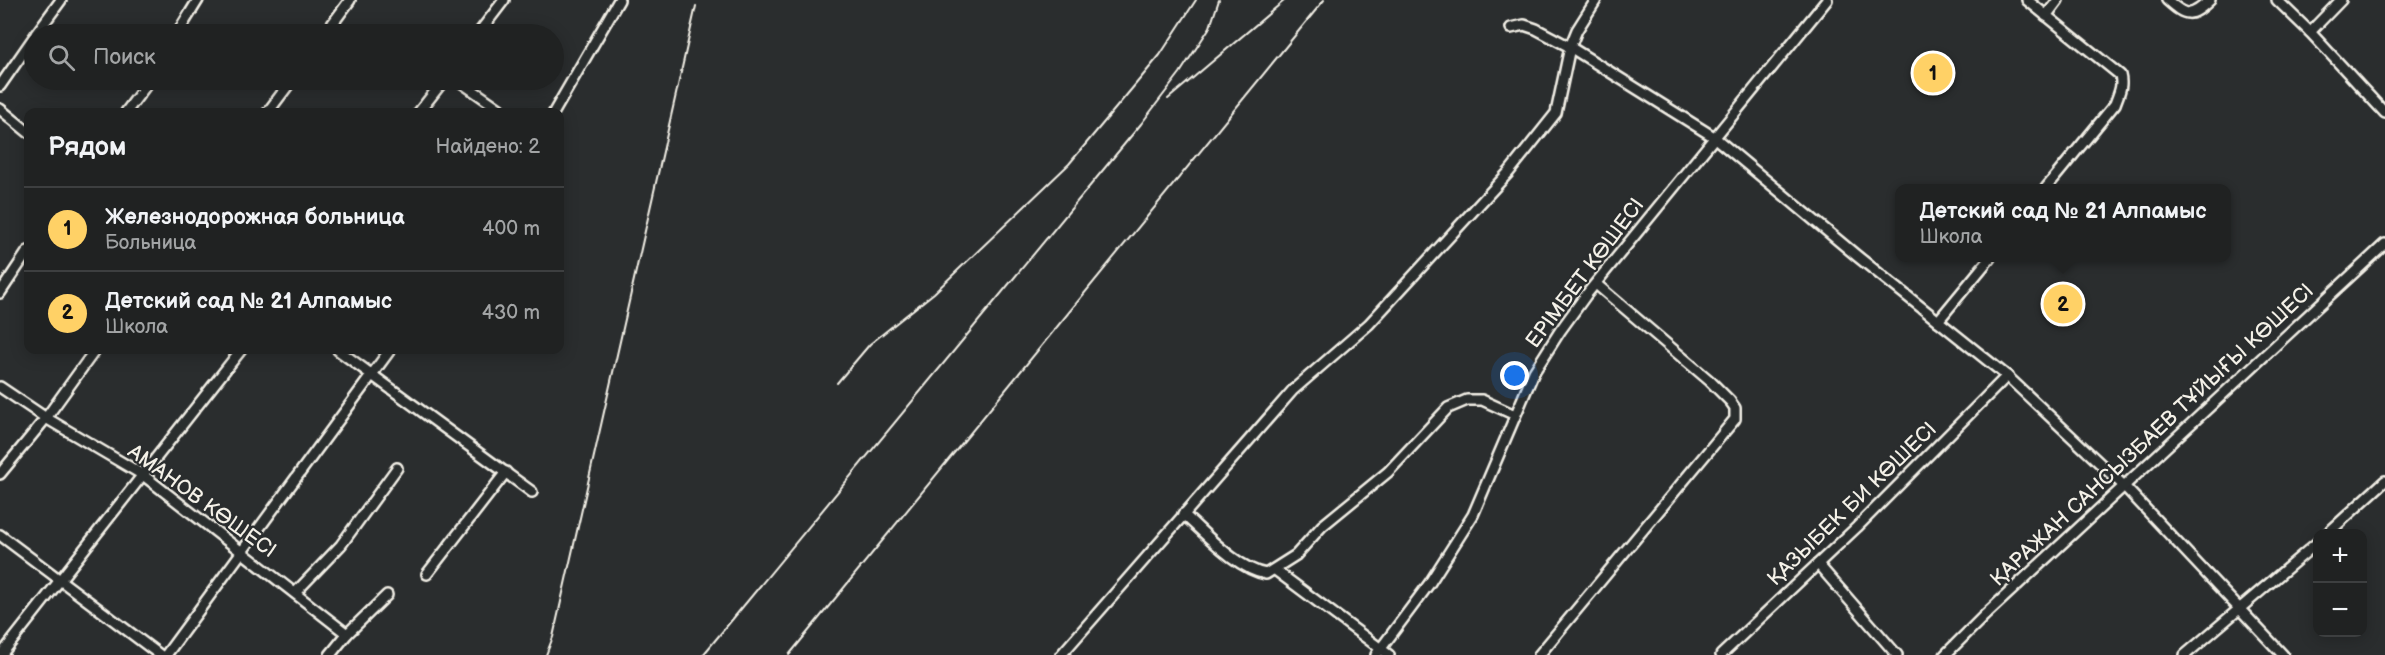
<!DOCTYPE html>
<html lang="ru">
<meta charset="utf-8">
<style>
body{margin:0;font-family:"Balsamiq Sans",sans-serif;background:#2d2f2f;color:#f1f3f6}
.controls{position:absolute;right:18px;bottom:18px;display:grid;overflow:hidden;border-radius:12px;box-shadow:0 3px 15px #0003}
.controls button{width:54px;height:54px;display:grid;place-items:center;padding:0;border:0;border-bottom:2px solid #3d3f40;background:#202222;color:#f1f3f6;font:30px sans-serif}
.you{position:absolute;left:1515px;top:376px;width:21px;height:21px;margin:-15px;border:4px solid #fff;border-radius:50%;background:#1a73e8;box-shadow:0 0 0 9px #1a73e833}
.badge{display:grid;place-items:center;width:39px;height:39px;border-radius:50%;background:#ffd166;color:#111;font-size:20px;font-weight:700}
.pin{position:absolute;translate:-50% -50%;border:3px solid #fff;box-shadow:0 2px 6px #0006}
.popup{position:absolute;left:1895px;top:184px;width:336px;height:78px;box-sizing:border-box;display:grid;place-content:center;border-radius:12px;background:#202222;filter:drop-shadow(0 2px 4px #0005);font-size:20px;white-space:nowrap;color:#a2a4a5}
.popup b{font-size:22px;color:#f1f3f6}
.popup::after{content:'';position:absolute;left:50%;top:100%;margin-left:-12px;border:12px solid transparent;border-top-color:#202222}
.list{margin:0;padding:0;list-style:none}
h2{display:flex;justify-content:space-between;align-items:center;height:78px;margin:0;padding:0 24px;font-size:26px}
h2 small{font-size:20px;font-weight:400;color:#a2a4a5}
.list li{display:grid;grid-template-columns:39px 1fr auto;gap:18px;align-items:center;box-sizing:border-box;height:84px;padding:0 24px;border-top:2px solid #3d3f40}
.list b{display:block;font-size:22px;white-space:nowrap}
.list p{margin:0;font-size:20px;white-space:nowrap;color:#a2a4a5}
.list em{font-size:20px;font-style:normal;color:#a2a4a5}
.icon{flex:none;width:33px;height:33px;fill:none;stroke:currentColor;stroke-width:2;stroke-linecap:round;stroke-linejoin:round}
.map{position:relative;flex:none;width:2385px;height:655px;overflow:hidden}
.search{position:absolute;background:#202222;box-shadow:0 3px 15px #0003;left:24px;top:24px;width:540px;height:66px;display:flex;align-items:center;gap:15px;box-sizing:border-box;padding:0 21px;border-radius:33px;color:#a2a4a5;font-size:22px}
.panel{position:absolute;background:#202222;box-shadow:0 3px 15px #0003;left:24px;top:108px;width:540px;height:246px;border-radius:12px}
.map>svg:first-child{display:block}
</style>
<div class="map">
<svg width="2385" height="655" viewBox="0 0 2385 655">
<rect width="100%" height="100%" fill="#2a2d2e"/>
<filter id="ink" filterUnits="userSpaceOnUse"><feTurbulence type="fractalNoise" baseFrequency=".0167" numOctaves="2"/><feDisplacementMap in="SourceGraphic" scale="12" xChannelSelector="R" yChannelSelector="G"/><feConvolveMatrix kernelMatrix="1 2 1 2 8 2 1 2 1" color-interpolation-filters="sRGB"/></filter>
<g filter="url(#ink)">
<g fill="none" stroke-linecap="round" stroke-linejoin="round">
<g stroke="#f4f1e8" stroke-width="14">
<g id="minor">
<path d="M2027,0L2120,75C2123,86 2119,93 2115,104L2046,188"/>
<path d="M2167,0C2186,17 2191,18 2210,0"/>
<polyline points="2277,0 2310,32 2341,0"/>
<polyline points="2046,16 2058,0"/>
<polyline points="1511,28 1524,25 1536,29 1570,47 1714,137 1857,256 2007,376 2124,486 2283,655"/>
<polyline points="2310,32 2385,113"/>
<polyline points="36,34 61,0"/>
<polyline points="177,34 198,0"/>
<polyline points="325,34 350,0"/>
<polyline points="478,34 504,0"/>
<polyline points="458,80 504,112"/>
<polyline points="0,86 34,37"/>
<polyline points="0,109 28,132"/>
<polyline points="126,112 150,80"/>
<polyline points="268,112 292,80"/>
<polyline points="419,112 444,80"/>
<polyline points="554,112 619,0"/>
<polyline points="0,293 28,251"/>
<polyline points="1938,321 1990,258"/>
<polyline points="338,350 532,492"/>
<polyline points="0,387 46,418 143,475 347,634"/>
<polyline points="0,474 46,418 95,350"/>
<path d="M1183,514C1206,534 1237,569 1266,574L1296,555L1322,526L1388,472L1448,408L1467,400H1482L1515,415"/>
<polyline points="2327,534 2385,481"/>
<polyline points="0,535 160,655"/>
<polyline points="1818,564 1897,655"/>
<polyline points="1275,570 1389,655"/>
<polyline points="427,574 506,472"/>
<polyline points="295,593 341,545 397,468"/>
<polyline points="1,655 241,350"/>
<polyline points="166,655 390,350"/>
<polyline points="330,655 347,634 387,595"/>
<polyline points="1061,655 1293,390 1369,324 1509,172 1556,113 1570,47 1577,30 1596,0"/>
<polyline points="1376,655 1429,584 1473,515 1534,372 1560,331 1586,295 1827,0"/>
<polyline points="1539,655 1735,419 1735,408 1730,401 1710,381 1596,284"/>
<polyline points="1721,655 1857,527 2007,376"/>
<polyline points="1945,655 1986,614 2385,244"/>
<polyline points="2185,655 2318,542"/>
</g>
</g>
<use href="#minor" stroke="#2a2d2e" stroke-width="9"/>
<g stroke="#f4f1e8" stroke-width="2">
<polyline points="1168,99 1285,0"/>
<polyline points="837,383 870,344 934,293 1069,164 1160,55 1196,0"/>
<polyline points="546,655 553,637 696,6"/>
<polyline points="703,655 1141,124 1180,73 1210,27 1219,0"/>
<polyline points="789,655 1324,0"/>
</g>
</g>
</g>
<g text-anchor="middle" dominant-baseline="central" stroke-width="4.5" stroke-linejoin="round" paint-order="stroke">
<g font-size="21" fill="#f4f1e8" stroke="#2a2d2e">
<text transform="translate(1585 273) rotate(-53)">ЕРІМБЕТ КӨШЕСІ</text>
<text transform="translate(2152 435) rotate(-43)">ҚАРАЖАН САНСЫЗБАЕВ ТҰЙЫҒЫ КӨШЕСІ</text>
<text transform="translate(202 501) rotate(36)">АМАНОВ КӨШЕСІ</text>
<text transform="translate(1852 504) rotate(-44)">ҚАЗЫБЕК БИ КӨШЕСІ</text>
</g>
</g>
</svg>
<div class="controls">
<button>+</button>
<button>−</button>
</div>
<div class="you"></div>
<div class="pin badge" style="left:1933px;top:73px">1</div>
<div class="pin badge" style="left:2063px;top:304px">2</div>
<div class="popup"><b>Детский сад № 21 Алпамыс</b>Школа</div>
<div class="search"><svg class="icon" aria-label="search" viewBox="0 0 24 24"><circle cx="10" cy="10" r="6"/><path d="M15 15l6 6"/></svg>Поиск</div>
<section class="panel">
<h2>Рядом<small>Найдено: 2</small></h2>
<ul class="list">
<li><span class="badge">1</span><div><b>Железнодорожная больница</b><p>Больница</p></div><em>400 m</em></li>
<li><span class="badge">2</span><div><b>Детский сад № 21 Алпамыс</b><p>Школа</p></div><em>430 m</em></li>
</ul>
</section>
</div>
